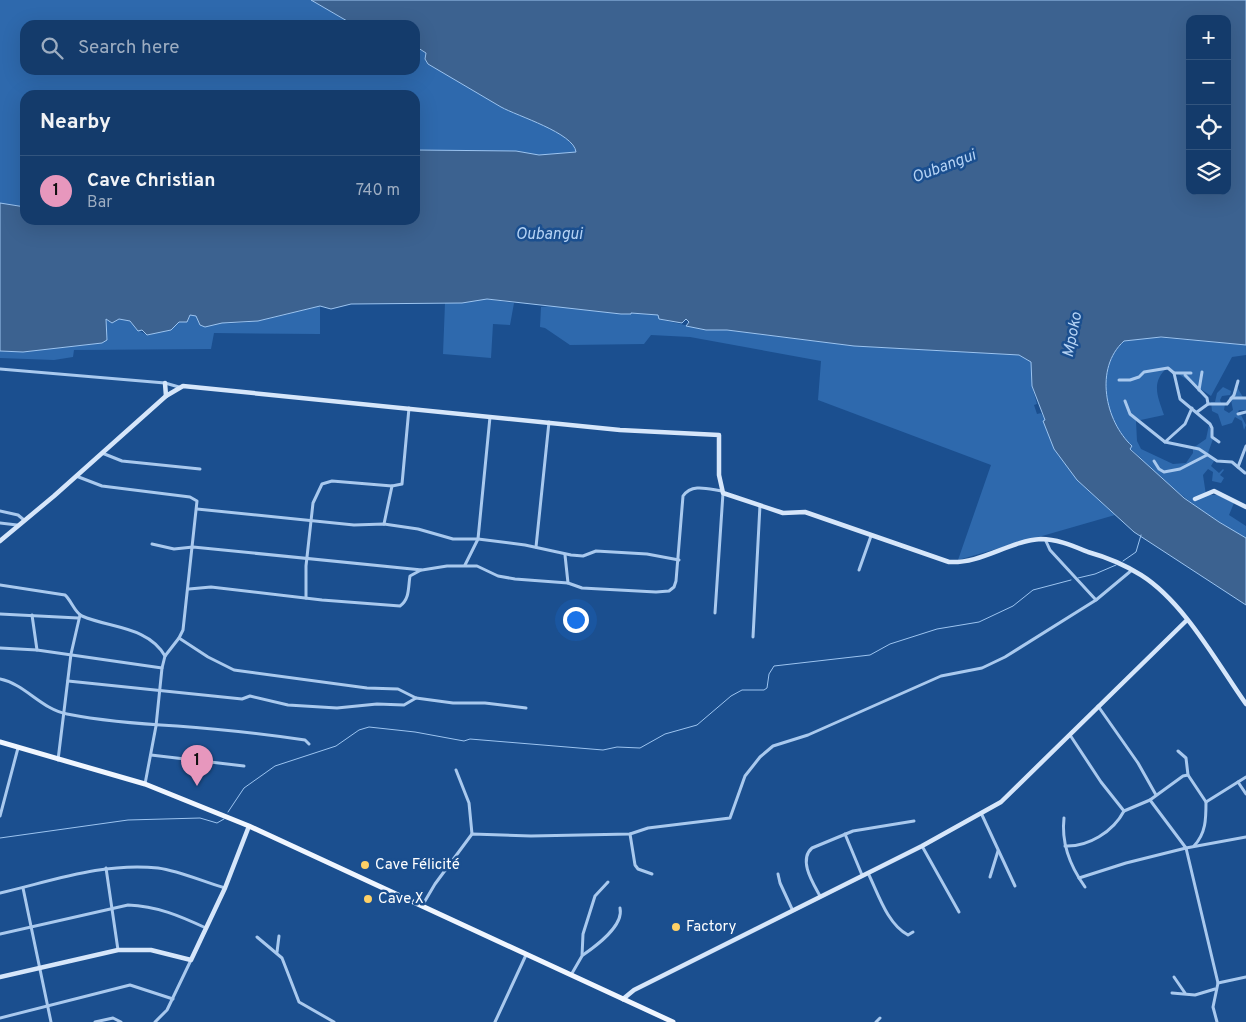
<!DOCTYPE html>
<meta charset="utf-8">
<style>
body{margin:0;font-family:Overpass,sans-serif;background:#214673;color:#f1f3f6}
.controls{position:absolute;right:15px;top:15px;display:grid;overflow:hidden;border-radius:10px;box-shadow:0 5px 20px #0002}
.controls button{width:45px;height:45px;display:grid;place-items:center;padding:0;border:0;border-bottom:1px solid #33557e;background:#143b6b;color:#f1f3f6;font:25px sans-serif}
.you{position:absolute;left:575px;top:619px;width:18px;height:18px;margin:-12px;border:4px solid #fff;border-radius:50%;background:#1a73e8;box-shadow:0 0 0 8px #1a73e833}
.badge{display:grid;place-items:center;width:32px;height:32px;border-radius:50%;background:#e797bd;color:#111;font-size:16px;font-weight:700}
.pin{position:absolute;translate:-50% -41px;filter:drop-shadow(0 1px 2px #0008)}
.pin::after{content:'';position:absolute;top:26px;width:18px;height:15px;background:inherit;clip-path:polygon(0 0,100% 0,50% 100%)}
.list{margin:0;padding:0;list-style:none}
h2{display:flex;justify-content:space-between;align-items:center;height:65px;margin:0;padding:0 20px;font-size:21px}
h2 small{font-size:16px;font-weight:400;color:#9dadc1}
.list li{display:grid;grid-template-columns:32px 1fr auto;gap:15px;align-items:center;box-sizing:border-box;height:70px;padding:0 20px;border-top:1px solid #33557e}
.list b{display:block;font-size:19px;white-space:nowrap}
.list p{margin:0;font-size:16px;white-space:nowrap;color:#9dadc1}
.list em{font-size:16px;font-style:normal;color:#9dadc1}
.icon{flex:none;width:28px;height:28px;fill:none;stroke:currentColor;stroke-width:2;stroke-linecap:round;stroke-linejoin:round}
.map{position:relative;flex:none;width:1246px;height:1022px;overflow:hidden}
.search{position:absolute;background:#143b6b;box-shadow:0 5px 20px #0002;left:20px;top:20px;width:400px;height:55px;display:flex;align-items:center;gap:12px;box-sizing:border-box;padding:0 18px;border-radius:15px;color:#9dadc1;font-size:19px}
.panel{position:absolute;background:#143b6b;box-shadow:0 5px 20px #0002;left:20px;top:90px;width:400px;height:135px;border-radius:15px}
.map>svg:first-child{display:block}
</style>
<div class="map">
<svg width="1246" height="1022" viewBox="0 0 1246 1022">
<rect width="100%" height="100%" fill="#1b4f8f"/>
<g fill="#2e69ad">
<path d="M0,0H311L354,25H25V70H415V46L426,53L429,64L501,107C521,118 567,129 576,151L573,154L539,155L516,151L415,150V95H25V207L2,204L0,203Z"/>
<polygon points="487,299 514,303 510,325 493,324 491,358 443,354 445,303"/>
<path d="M320,306V334L214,333L211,349L74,350L73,357L54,360L0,358V351L23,352L102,343L107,339L106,319L114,322L119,319L130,321L136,329L147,335L171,330L179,322H187L190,315C201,315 213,322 224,323C256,325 289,313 320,306Z"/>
<polygon points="552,306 621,314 630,314 631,313 658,315 659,319 706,330 727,330 854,346 1019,355 1031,362 1032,386 1037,404 1034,405 1037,414 1041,413 1045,420 1043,420 1077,480 1115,515 958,560 991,465 818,400 821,361 690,337 651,335 644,344 570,345 545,328 540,327 541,307"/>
<path d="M1153,337L1246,345V355L1232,357L1211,396L1168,367C1150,382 1158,397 1164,415L1136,421L1137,441L1141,449L1173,464L1186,463L1193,453V448L1206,439L1209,425L1213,439L1208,453L1214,461L1211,466L1219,473L1223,469L1224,470L1220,475L1224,478L1221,483L1212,481L1213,472L1208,469L1203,475L1206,495H1218L1234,503L1229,515L1246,526V538C1214,520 1185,499 1157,475C1148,467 1140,456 1130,448L1131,446C1105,420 1094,368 1124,341Z"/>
<polygon points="1223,387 1231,391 1230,395 1222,396 1220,400 1221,403 1225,404 1224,410 1229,413 1233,410 1231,400 1235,397 1237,387 1244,399 1246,399 1246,410 1239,410 1237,414 1241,415 1246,425 1244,430 1242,421 1235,417 1232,423 1222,426 1218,414 1212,411 1211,402 1215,402 1217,393"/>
</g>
<path fill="#3c6290" stroke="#9cc4f0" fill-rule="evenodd" d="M311,0H1246V345L1161,337L1124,341C1094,368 1105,421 1132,446L1130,449L1184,498L1219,522L1246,538V605L1134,532L1077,480L1054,449L1043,421L1045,420L1032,386L1031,362L1019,355L854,346L727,330H706L686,326L689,322L686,319L682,323L659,319L658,315L631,313V314H621L487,299L462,303L351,304L331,309L320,306L258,321L222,323L205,327L200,325L196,316L190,315L187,322H179L171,330L147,335L142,330L138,331L130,321L119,319L112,323L106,319L107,340L102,343L23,352L0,351V203L25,207V220H415V150L516,151L539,155L576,152C574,133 517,116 501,107L428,64L425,59L426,53L415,46V25H354ZM1190,19H1227V191H1190Z"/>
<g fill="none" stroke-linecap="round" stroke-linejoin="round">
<g stroke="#9cc4f0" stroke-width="1">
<polyline points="1123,561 1136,552 1141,535"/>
<polyline points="1078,578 1095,574 1116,565"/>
<polyline points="228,812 244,788 275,766 336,746 359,730 369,727 415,732 464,741 470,739 603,750 617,747 640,748 665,734 697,725 731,696 742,690 764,690 767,688 769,674 774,666 870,655 890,644 937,629 979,622 1013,606 1033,590 1071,580"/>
<polyline points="0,838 128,820 200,818 217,823 224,819"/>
</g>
<g stroke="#a9c9ee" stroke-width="3">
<polyline points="0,369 165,383 179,387"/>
<polyline points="1174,373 1180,399 1210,424 1212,428 1212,437 1219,442"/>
<polyline points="1185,375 1207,398 1208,404"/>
<polyline points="1119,380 1130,380 1139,377 1144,372 1168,368 1174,373 1191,373"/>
<polyline points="1199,390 1202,372"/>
<polyline points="1231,398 1246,398"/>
<polyline points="1125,401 1130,414 1165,442 1185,424 1192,408"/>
<polyline points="1197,412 1208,404 1227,404 1234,395 1238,381"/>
<polyline points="1238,414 1246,412"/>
<polyline points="1165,442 1199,449 1217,461 1232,462 1245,473"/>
<polyline points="102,453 122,461 200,469"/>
<polyline points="1154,461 1159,469 1164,472 1180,469 1207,455"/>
<polyline points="1238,467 1246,446"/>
<polyline points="76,476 102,486 190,497 197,501 183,630 179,638 165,656 162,668 156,726 145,784"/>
<polyline points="197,509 354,525 384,524 418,529 453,539 478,539 525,545 571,555 583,556 596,551 647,554 679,560"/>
<polyline points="0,511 18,515 24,520"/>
<polyline points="0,523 17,525"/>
<polyline points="384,524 392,486"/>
<polyline points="1045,539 1050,550 1096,600"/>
<path d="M152,544L174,549L193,547L422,570L447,566H477L498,576L515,579L568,583L582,588L656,592L669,591L674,587L676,581L683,496C692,483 708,489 722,491"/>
<polyline points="536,547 549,422"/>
<polyline points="565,555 568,583"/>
<polyline points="465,565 478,539 490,417"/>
<polyline points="859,570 871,536"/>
<path d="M0,585L65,595C71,600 75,613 82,616C109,628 148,626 165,656"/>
<path d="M189,589L211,587L322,600L400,606C410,599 408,587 410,576L421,570"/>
<polyline points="306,598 306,566 313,503 322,484 332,481 392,486 402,484 409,408"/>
<polyline points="715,613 723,493"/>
<polyline points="0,614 78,618"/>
<polyline points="32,615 37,650"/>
<polyline points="753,637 760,505"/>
<polyline points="179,638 208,657 234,670 367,688 398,689 416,698 453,703 485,703 526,708"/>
<polyline points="0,648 37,650 162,668"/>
<path d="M0,679C25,684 41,709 67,714C103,721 140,724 177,726C220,729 263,734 305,740L309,744"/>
<polyline points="68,681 242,699 250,696 288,705 337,708 377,704 404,705 416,698"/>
<polyline points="1098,706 1138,763 1156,795"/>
<polyline points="1070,735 1101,782 1124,811 1150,800 1183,776 1188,775 1206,802 1246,777"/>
<polyline points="1178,751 1186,758 1188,775"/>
<polyline points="151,755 244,766"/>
<polyline points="58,760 71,654 80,615"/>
<polyline points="456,770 469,803 472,834"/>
<polyline points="1238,782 1246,794"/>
<polyline points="1150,800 1186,848 1218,983 1246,977"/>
<polyline points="982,815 1015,886"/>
<polyline points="0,816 18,748"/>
<path d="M1064,818C1061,844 1070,866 1085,887"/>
<polyline points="630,834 635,865 638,869 652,874"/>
<polyline points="845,834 862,875"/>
<polyline points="922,846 959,912"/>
<path d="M1065,846C1088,847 1113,832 1124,811"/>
<path d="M1194,846C1206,833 1206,819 1206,802"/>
<polyline points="106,868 118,950"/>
<path d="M868,873C878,893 887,924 908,935L913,932"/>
<polyline points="778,874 780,883 792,909"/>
<polyline points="990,877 998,851"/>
<polyline points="1079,878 1126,863 1186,848 1246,837"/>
<polyline points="23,888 51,1022"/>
<path d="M0,893C52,881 104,862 158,868C180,871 204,882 225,888"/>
<path d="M820,896C813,883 798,860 812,848L853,831L914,821"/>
<polyline points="422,906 435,884 472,834 531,836 630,834 648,828 730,818 745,776 760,757 773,746 808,735 941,676 982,668 1005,657 1096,600 1132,570"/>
<path d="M0,934L128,905C157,906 180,916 206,928"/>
<polyline points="257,937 282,958 299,1002 334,1022"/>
<polyline points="277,952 279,936"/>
<path d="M583,955C596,946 624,926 620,908"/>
<polyline points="571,975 582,956 583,934 595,896 608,882"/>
<polyline points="1174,977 1185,993"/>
<polyline points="1172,993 1195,995 1215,989"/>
<polyline points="0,1018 130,985 173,999"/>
<polyline points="95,1022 113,1018 121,1022"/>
<polyline points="155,1022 167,1010 191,960"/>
<polyline points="495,1022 526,955"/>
<polyline points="876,1022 880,1018"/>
<polyline points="1217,1022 1213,1007 1218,983"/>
</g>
<g stroke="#d6e6fa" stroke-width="4.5">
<polyline points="165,383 166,396"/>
<polyline points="1195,499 1214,491 1246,507"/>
<path d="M0,541L54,496L166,396L183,386L620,430L719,435V475L723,493L783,513L805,512L949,562C981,564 1009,541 1041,539C1057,539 1073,546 1088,552C1106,557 1125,565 1141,575C1184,602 1217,663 1246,704"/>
<polyline points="0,977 118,950 151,950 191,960 225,888 249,826"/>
<polyline points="623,999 634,990 922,846 1001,802 1187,620"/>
</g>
<polyline stroke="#f0f6ff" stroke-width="5" points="0,742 145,784 249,826 673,1022"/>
</g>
<g fill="#ffd166" stroke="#1b4f8f" stroke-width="2">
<circle cx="365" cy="865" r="5"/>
<circle cx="368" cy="899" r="5"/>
<circle cx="676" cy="927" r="5"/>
</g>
<g text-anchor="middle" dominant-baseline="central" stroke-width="5" stroke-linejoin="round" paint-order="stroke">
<g font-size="15" fill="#fff" stroke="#1b4f8f" text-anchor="start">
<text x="375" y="865">Cave Félicité</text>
<text x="378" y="899">Cave X</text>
<text x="686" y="927">Factory</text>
</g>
<g font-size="16" font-style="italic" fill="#b5d3f5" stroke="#1b4f8f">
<text transform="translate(944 167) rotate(-21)">Oubangui</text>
<text x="549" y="235">Oubangui</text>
<text transform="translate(1073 335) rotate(-79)">Mpoko</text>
</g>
</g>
</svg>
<div class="controls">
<button>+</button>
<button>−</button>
<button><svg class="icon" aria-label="locate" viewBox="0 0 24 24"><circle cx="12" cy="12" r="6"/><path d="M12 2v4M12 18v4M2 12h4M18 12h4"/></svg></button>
<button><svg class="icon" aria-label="layers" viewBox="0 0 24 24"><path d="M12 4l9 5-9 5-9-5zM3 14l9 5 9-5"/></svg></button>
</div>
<div class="you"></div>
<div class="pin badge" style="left:197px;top:786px">1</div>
<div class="search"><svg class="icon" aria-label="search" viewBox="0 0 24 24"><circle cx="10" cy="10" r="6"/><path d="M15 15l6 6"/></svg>Search here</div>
<section class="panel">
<h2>Nearby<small></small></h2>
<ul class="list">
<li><span class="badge">1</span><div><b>Cave Christian</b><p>Bar</p></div><em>740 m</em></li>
</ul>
</section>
</div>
